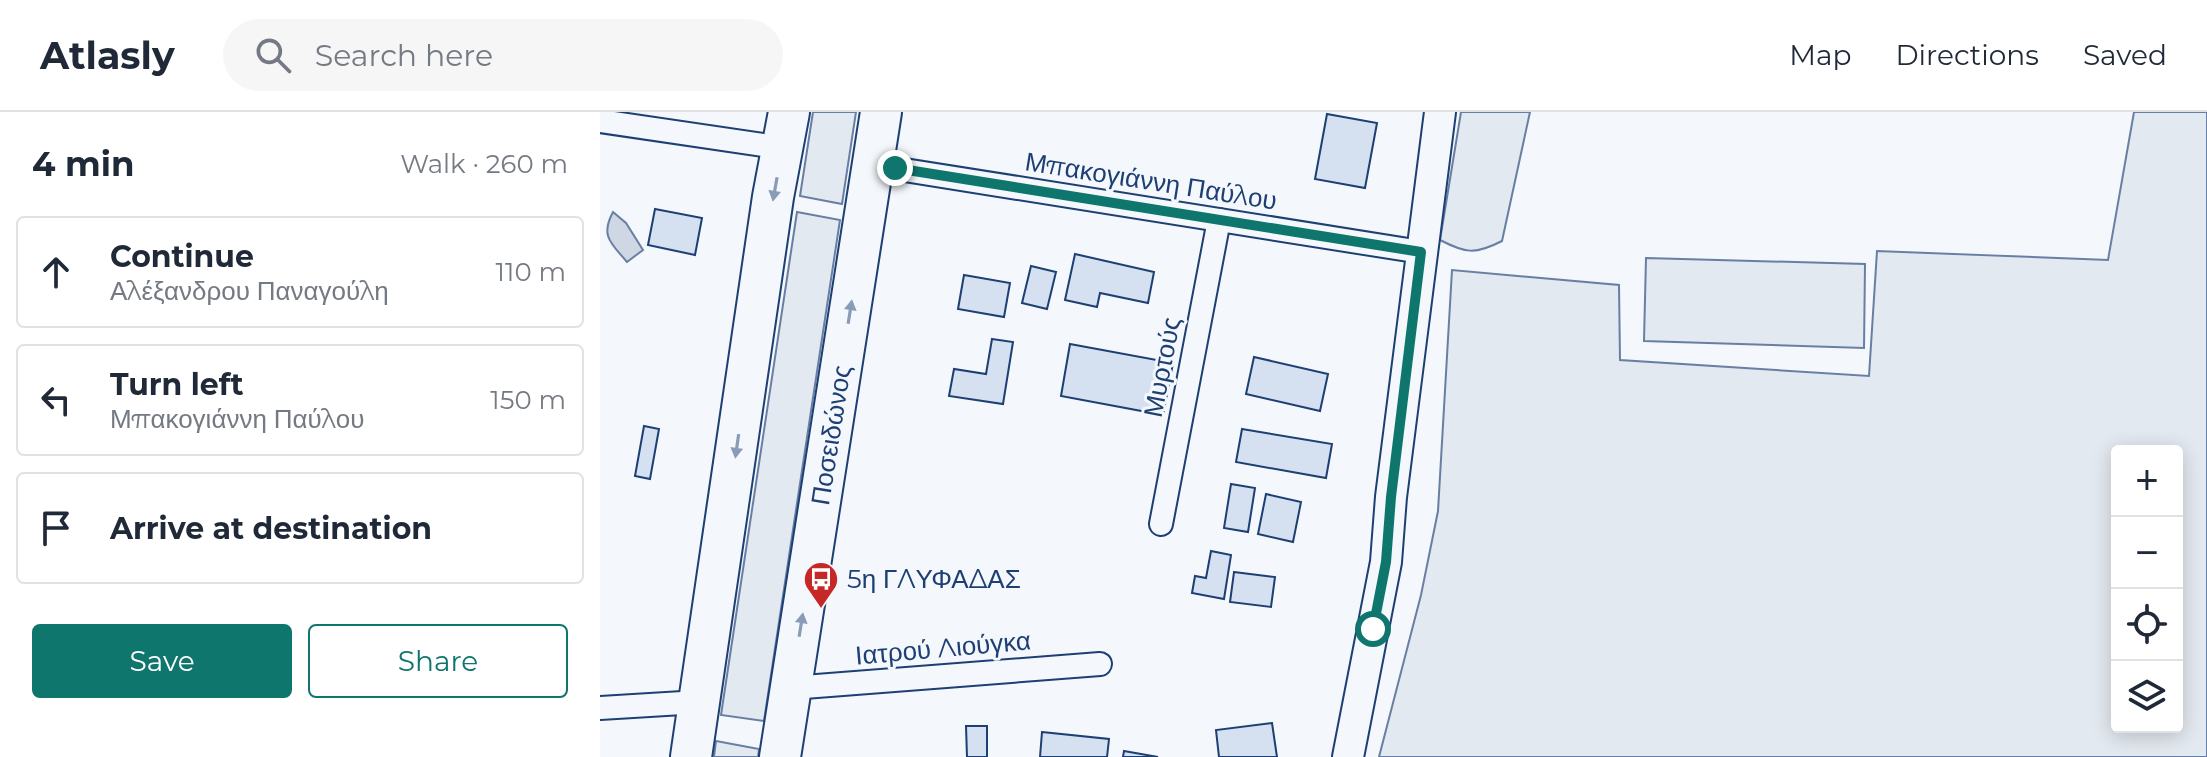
<!DOCTYPE html>
<meta charset="utf-8">
<style>
body{margin:0;font-family:Montserrat,sans-serif;background:#f6f6f7;color:#1f2937}
.controls{position:absolute;right:24px;bottom:24px;display:grid;overflow:hidden;border-radius:8px;box-shadow:0 4px 20px #0003}
.controls button{width:72px;height:72px;display:grid;place-items:center;padding:0;border:0;border-bottom:2px solid #e0e1e3;background:#fff;color:#1f2937;font:40px sans-serif}
.stop{position:absolute;width:24px;height:24px;margin:-18px;border:6px solid #0f766e;border-radius:50%;background:#fff}
.stop.end{background:#0f766e;border-color:#fff;box-shadow:0 2px 8px #0008}
.list{margin:0;padding:0;list-style:none}
h2{display:flex;justify-content:space-between;align-items:center;height:104px;margin:0;padding:0 32px;font-size:34px}
h2 small{font-size:26px;font-weight:400;color:#747a83}
.list li{display:grid;grid-template-columns:52px 1fr auto;gap:24px;align-items:center;box-sizing:border-box;height:112px;margin:0 16px 16px;padding:0 16px;border:2px solid #e0e1e3;border-radius:8px}
.list b{display:block;font-size:30px;white-space:nowrap}
.list p{margin:0;font-size:26px;white-space:nowrap;color:#747a83}
.list em{font-size:26px;font-style:normal;color:#747a83}
.actions{display:flex;gap:16px;padding:24px 32px}
.actions a{flex:1;padding:18px 0;border:2px solid #0f766e;border-radius:8px;text-align:center;font-size:28px;color:#0f766e}
.actions .main{background:#0f766e;color:#fff}
.icon{flex:none;width:44px;height:44px;fill:none;stroke:currentColor;stroke-width:2;stroke-linecap:round;stroke-linejoin:round}
.map{position:relative;flex:none;width:1607px;height:645px;overflow:hidden}
header{display:flex;align-items:center;gap:48px;box-sizing:border-box;height:112px;padding:0 40px;background:#fff;border-bottom:2px solid #e0e1e3}
header strong{font-size:38px}
nav{display:flex;gap:44px;margin-inline-start:auto;font-size:28px}
.search{width:560px;height:72px;background:#f6f6f7;display:flex;align-items:center;gap:20px;box-sizing:border-box;padding:0 28px;border-radius:44px;color:#747a83;font-size:30px}
main{display:flex}
aside{flex:1;background:#fff}
.map>svg:first-child{display:block}
</style>
<header>
<strong>Atlasly</strong>
<div class="search"><svg class="icon" aria-label="search" viewBox="0 0 24 24"><circle cx="10" cy="10" r="6"/><path d="M15 15l6 6"/></svg>Search here</div>
<nav><a>Map</a><a>Directions</a><a>Saved</a></nav>
</header>
<main>
<aside>
<h2>4 min<small>Walk · 260 m</small></h2>
<ul class="list">
<li><svg class="icon" aria-label="ahead" viewBox="0 0 24 24"><path d="M12 20V5M6 11l6-6 6 6"/></svg><div><b>Continue</b><p>Αλέξανδρου Παναγούλη</p></div><em>110 m</em></li>
<li><svg class="icon" aria-label="left" viewBox="0 0 24 24"><path d="M17 20v-9H6M10 6l-5 5 5 5"/></svg><div><b>Turn left</b><p>Μπακογιάννη Παύλου</p></div><em>150 m</em></li>
<li><svg class="icon" aria-label="arrive" viewBox="0 0 24 24"><path d="M6 21V4h12l-3 4 3 4H6"/></svg><div><b>Arrive at destination</b></div></li>
</ul>
<div class="actions"><a class="main">Save</a><a>Share</a></div>
</aside>
<div class="map">
<svg width="1607" height="645" viewBox="0 0 1607 645">
<rect width="100%" height="100%" fill="#f4f7fb"/>
<g fill="#e3e9f0" stroke="#687fa3" stroke-width="2" fill-rule="evenodd">
<polygon points="213,0 256,0 242,92 200,84"/>
<path d="M861,0H930L902,129C875,143 865,141 840,128Z"/>
<path d="M1534,0H1607V645H779L821,483L838,399L852,158L1019,173L1020,248L1269,264L1277,139L1508,148ZM1517,339H1577V615H1517Z"/>
<polygon points="197,100 240,108 164,609 121,603"/>
<polygon points="1046,146 1265,152 1264,236 1044,229"/>
<polygon points="116,629 159,637 158,645 114,645"/>
</g>
<path fill="#cfd7e4" stroke="#687fa3" stroke-width="2" d="M13,100L26,111L43,138L27,150C11,131 0,124 13,100Z"/>
<g fill="#d5e0f0" stroke="#1d3f73" stroke-width="2">
<polygon points="727,2 777,11 765,76 715,67"/>
<polygon points="55,97 102,106 95,143 48,133"/>
<polygon points="475,142 554,160 548,191 500,181 497,195 465,188"/>
<polygon points="431,154 456,160 447,197 422,191"/>
<polygon points="364,163 410,171 404,205 358,197"/>
<polygon points="392,227 413,230 403,292 349,284 354,257 386,262"/>
<polygon points="470,232 573,251 563,303 461,284"/>
<polygon points="654,245 728,262 720,299 646,282"/>
<polygon points="44,314 59,317 50,367 35,364"/>
<polygon points="642,317 732,332 726,366 636,350"/>
<polygon points="631,372 655,376 648,420 624,416"/>
<polygon points="666,382 701,390 693,430 658,422"/>
<polygon points="611,439 631,443 624,487 592,481 595,464 606,466"/>
<polygon points="634,460 675,465 671,495 630,490"/>
<polygon points="672,611 677,645 619,645 616,618"/>
<polygon points="366,614 387,614 387,645 367,645"/>
<polygon points="442,620 509,627 507,645 440,645"/>
<polygon points="524,639 558,645 523,645"/>
</g>
<g fill="none" stroke-linecap="round" stroke-linejoin="round">
<g stroke="#1d3f73" stroke-width="26">
<g id="street">
<polyline points="0,9 183,36"/>
<polyline points="273,53 821,140"/>
<polyline points="561,412 619,108"/>
<polyline points="191,576 500,552"/>
<polyline points="0,596 99,590"/>
</g>
</g>
<g stroke="#1d3f73" stroke-width="34">
<polyline id="secondary" points="748,645 786,450 791,385 840,0"/>
</g>
<g stroke="#1d3f73" stroke-width="44">
<g id="highway">
<polyline points="91,645 173,85 189,0"/>
<polyline points="180,645 281,0"/>
</g>
</g>
<use href="#street" stroke="#f4f7fb" stroke-width="22"/>
<use href="#secondary" stroke="#f4f7fb" stroke-width="30"/>
<use href="#highway" stroke="#f4f7fb" stroke-width="40"/>
</g>
<defs><path id="oneway-solid" d="M-6-.8H1V-3.2L6.5 0L1 3.2V.8H-6Z" transform="scale(2)"/></defs>
<g fill="#889bb7">
<use href="#oneway-solid" transform="translate(175 77) rotate(100)"/>
<use href="#oneway-solid" transform="translate(250 200) rotate(-81)"/>
<use href="#oneway-solid" transform="translate(137 334) rotate(98)"/>
<use href="#oneway-solid" transform="translate(201 513) rotate(-81)"/>
</g>
<g fill="none" stroke-linecap="round" stroke-linejoin="round">
<polyline stroke="#0f766e" stroke-width="10" points="295,56 821,140 791,385 786,450 773,517"/>
</g>
<defs>
<g id="bus-pin" transform="scale(1.8)"><path d="M0 17L-7.5 6A9.5 9.5 0 1 1 7.5 6Z" fill="#c62828" stroke="#f4f7fb"/><path d="M-5-6H5V4H4V6H2V4H-2V6H-4V4H-5ZM-3.5-4V0h7V-4ZM-3.5 1.2v1.5H-2V1.2ZM2 1.2v1.5H3.5V1.2Z" fill="#fff"/></g>
</defs>
<g fill-rule="evenodd">
<use href="#bus-pin" x="221" y="467"/>
</g>
<g text-anchor="middle" dominant-baseline="central" stroke-width="6" stroke-linejoin="round" paint-order="stroke">
<g font-size="26" fill="#1d3f73" stroke="#f4f7fb">
<text transform="translate(551 69) rotate(9)">Μπακογιάννη Παύλου</text>
<text transform="translate(562 255) rotate(-79)">Μυρτούς</text>
<text transform="translate(231 323) rotate(-81)">Ποσειδώνος</text>
<text transform="translate(343 536) rotate(-5)">Ιατρού Λιούγκα</text>
</g>
<g font-size="26" fill="#1d3f73" stroke="#f4f7fb" text-anchor="start">
<text x="247" y="467">5η ΓΛΥΦΑΔΑΣ</text>
</g>
</g>
</svg>
<div class="controls">
<button>+</button>
<button>−</button>
<button><svg class="icon" aria-label="locate" viewBox="0 0 24 24"><circle cx="12" cy="12" r="6"/><path d="M12 2v4M12 18v4M2 12h4M18 12h4"/></svg></button>
<button><svg class="icon" aria-label="layers" viewBox="0 0 24 24"><path d="M12 4l9 5-9 5-9-5zM3 14l9 5 9-5"/></svg></button>
</div>
<div class="stop" style="left:773px;top:517px"></div>
<div class="stop end" style="left:295px;top:56px"></div>
</div>
</main>
